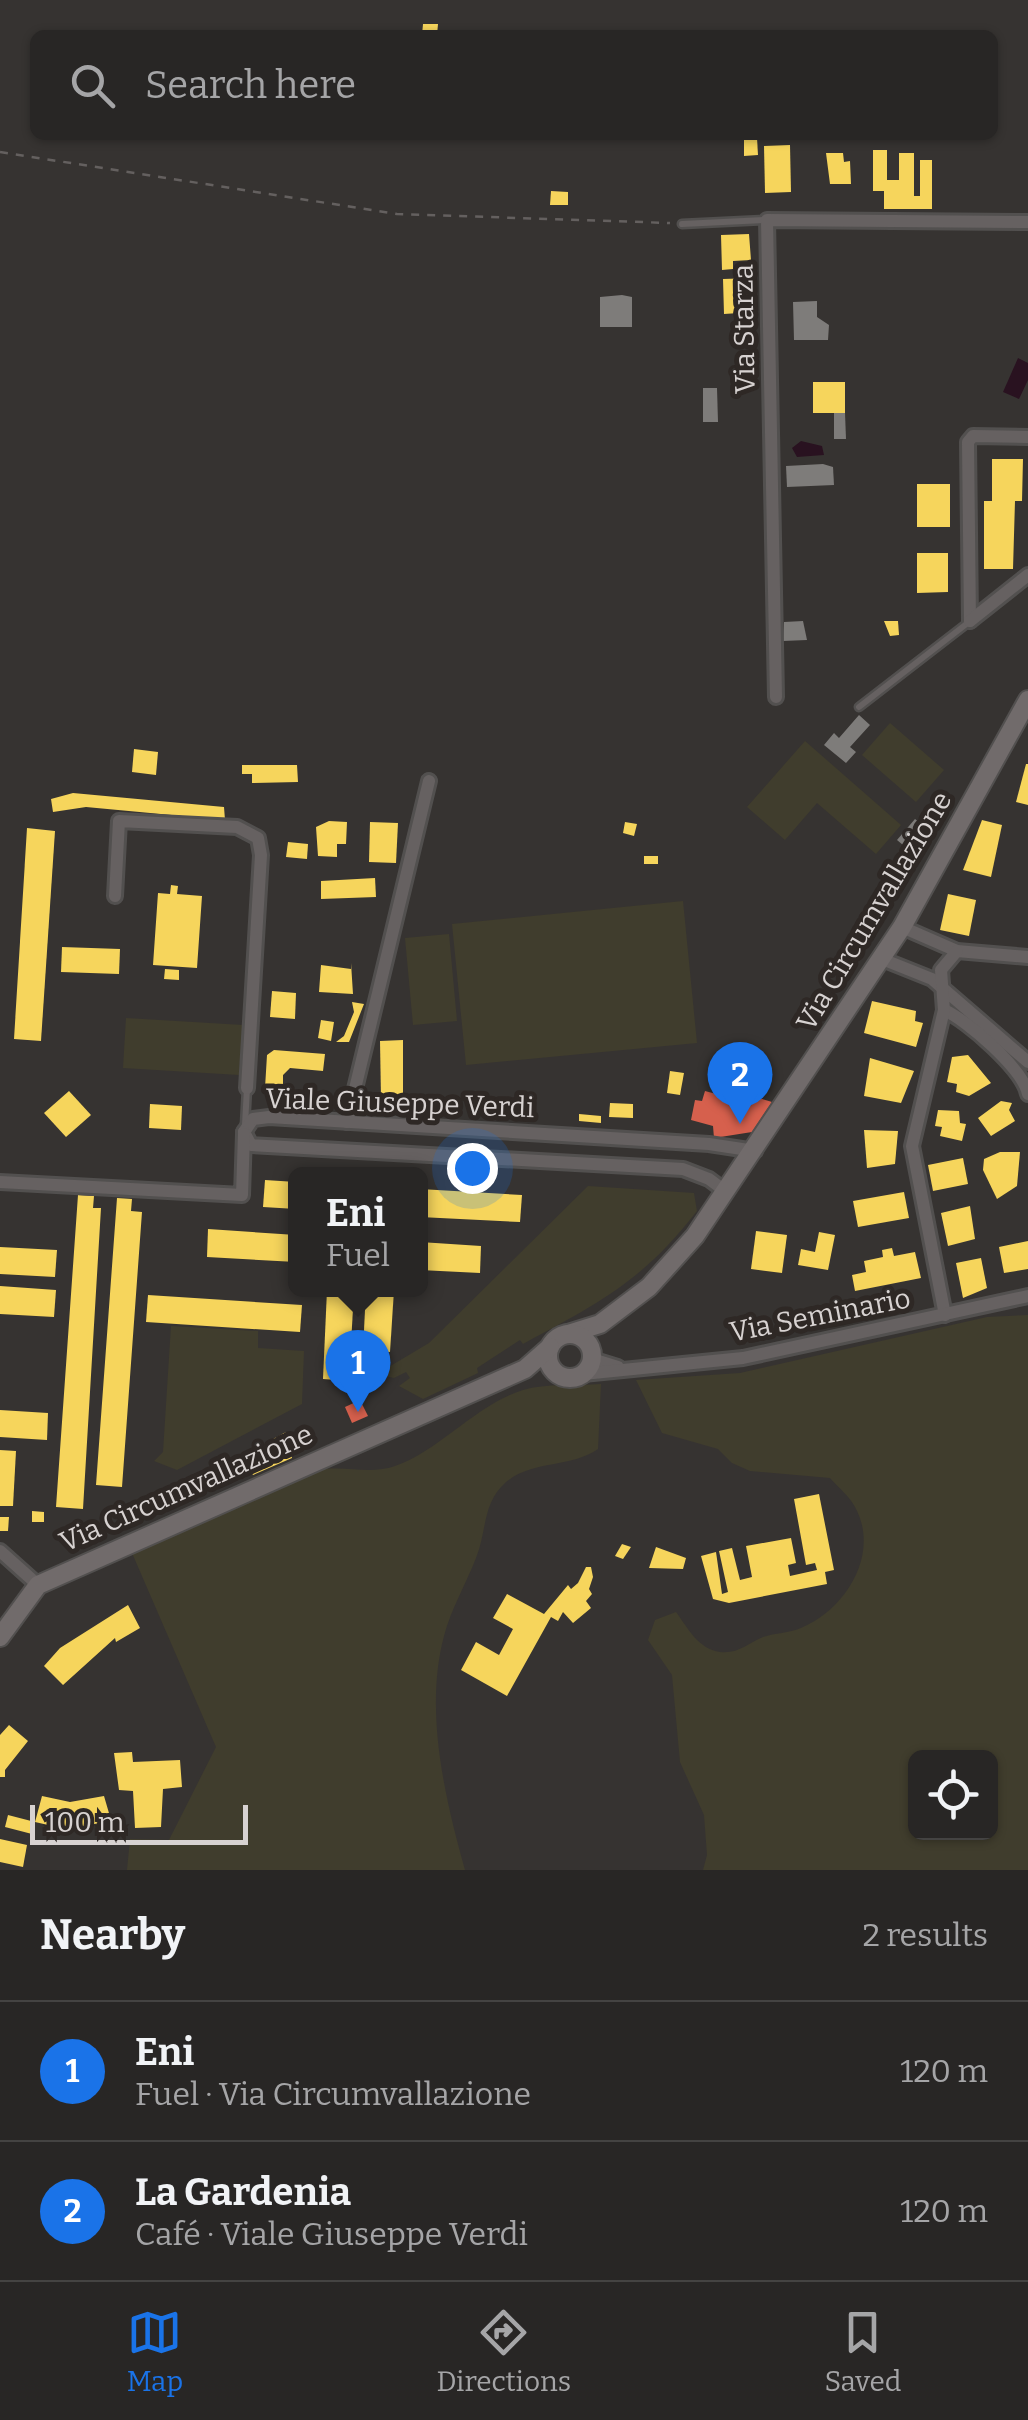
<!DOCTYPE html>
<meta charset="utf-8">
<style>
body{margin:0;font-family:Bitter,serif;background:#302e2d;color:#f1f3f6}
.controls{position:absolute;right:30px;bottom:30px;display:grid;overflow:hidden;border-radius:15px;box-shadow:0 2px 8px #0004}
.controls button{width:90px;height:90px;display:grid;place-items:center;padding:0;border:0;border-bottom:2px solid #444342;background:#282625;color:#f1f3f6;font:50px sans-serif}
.scale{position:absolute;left:30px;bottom:25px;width:218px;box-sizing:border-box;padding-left:10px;border:5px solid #d7d2d1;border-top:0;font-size:28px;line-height:35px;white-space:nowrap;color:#d7d2d1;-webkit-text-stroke:8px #2e2825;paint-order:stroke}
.you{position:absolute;left:472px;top:1168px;width:35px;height:35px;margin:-25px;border:8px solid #fff;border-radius:50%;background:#1a73e8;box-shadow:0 0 0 15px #1a73e833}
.badge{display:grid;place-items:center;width:65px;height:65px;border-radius:50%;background:#1a73e8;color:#fff;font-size:32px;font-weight:700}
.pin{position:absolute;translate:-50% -82px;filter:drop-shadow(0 2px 5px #0008)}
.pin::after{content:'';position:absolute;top:52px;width:35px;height:30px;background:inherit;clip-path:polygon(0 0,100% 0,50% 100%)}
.popup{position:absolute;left:288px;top:1167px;width:140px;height:130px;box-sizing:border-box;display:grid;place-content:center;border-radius:15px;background:#282625;filter:drop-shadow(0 2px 8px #0005);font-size:32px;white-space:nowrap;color:#a5a5a7}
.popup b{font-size:38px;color:#f1f3f6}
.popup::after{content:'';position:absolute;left:50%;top:100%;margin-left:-20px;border:20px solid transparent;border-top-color:#282625}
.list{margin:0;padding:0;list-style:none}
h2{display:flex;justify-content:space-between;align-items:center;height:130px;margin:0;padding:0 40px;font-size:42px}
h2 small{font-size:32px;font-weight:400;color:#a5a5a7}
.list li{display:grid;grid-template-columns:65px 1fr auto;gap:30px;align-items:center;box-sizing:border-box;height:140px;padding:0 40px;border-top:2px solid #444342}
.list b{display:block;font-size:38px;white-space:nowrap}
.list p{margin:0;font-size:32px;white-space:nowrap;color:#a5a5a7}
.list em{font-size:32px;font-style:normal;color:#a5a5a7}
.icon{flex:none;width:55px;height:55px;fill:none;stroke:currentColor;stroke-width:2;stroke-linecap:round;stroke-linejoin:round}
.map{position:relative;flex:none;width:1028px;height:1870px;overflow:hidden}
.search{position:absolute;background:#282625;box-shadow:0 2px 8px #0004;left:30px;right:30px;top:30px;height:110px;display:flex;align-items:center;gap:25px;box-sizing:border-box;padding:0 35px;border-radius:15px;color:#a5a5a7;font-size:38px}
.sheet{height:410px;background:#282625}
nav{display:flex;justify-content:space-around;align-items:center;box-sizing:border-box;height:140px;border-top:2px solid #444342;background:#282625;font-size:28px;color:#a5a5a7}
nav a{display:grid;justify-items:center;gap:5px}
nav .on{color:#1a73e8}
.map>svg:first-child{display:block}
</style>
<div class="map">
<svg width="1028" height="1870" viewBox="0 0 1028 1870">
<rect width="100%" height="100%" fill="#363331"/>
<g fill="#403d2d" fill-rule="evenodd">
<polygon points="890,723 944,770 916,802 862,755"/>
<polygon points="805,741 901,825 876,854 817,803 785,840 747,807"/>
<polygon points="683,901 697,1043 466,1065 452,924"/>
<polygon points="449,934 457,1021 413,1025 405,938"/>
<polygon points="126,1018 243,1025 239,1075 123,1068"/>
<path d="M588,1186L694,1193L697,1211C643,1281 599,1303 523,1344L520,1340L477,1368L478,1373L423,1399L399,1386L410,1378L406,1372L394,1378L377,1374L429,1343Z"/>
<path d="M1028,1315V1870H703L707,1855L704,1815L680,1762L672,1675L648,1640L655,1620L676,1612C688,1628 698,1649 720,1652C739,1654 748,1643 763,1637C775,1633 789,1633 801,1628C845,1610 881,1554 855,1507C850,1497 838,1487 830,1478L750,1471L732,1463L718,1449L662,1433L636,1380L740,1373L987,1317ZM916,1758H990V1832H916Z"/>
<polygon points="171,1326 258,1331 258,1348 304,1351 302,1404 177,1470 154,1461 163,1452"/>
<path d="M601,1384L598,1449C571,1468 532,1460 506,1482C482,1503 487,1531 476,1558C466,1584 451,1609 444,1636C424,1711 445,1798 465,1870H127L130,1839L169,1840L216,1747L132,1553L318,1470C344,1465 370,1475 395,1466C442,1449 475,1405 523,1390C546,1383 577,1386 601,1384Z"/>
</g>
<g fill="#291220">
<polygon points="1018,358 1028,363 1028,380 1019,399 1003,392"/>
<polygon points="801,441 822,446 824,455 797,457 792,448"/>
</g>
<g fill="#f6d55c">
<polygon points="423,24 438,24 437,35 422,35"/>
<polygon points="757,138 758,155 744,156 744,139"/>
<polygon points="790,145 791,192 765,193 764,146"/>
<polygon points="873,150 887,150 887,180 899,180 899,153 914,153 914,196 920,196 920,160 932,160 932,209 884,209 884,191 873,191"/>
<polygon points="826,153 843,153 844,162 850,161 851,184 830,184"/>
<polygon points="551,191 568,192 568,205 550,205"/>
<polygon points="749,234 751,260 733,261 733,269 722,270 721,235"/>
<polygon points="753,278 756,303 739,303 739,313 724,314 723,279"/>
<polygon points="753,323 754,346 735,347 733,324"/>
<rect x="813" y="382" width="32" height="31"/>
<polygon points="992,459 1023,459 1022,501 1015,501 1013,569 984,569 984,501 992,501"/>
<rect x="917" y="484" width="33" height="43"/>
<polygon points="917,553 948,553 948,592 917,593"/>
<polygon points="884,621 898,621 899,635 890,636"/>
<polygon points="134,749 158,752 156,775 132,772"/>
<polygon points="1026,764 1028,764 1028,805 1016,802"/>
<polygon points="242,765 297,765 298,782 252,783 252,774 242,774"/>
<polygon points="73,793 224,807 225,820 86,807 53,812 51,799"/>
<polygon points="982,820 1002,825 991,877 963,870"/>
<polygon points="329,821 347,822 346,844 337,844 337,857 318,856 316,827"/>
<polygon points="370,822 398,823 396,863 369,862"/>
<polygon points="625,822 637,824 634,836 623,833"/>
<polygon points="27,828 55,831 41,1041 14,1039"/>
<polygon points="288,842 308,844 307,859 286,857"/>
<rect x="644" y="856" width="14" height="8"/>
<polygon points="375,878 376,897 321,899 321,881"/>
<polygon points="171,885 178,886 177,894 202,896 197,968 153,965 158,893 170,894"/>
<polygon points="948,894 976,900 969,936 940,930"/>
<polygon points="62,947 120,949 119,974 61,972"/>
<polygon points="351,963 353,994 319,992 321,965 351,969"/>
<polygon points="165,969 179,970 179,980 164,979"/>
<polygon points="272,991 296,993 295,1019 270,1017"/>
<polygon points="872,1001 916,1011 915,1021 923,1023 916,1047 864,1033"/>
<polygon points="352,1002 364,1004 349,1042 336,1042 344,1036 354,1012"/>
<polygon points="321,1020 334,1022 331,1041 318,1038"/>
<polygon points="403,1040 403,1098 381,1099 380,1041"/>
<polygon points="274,1050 325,1054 323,1071 290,1068 283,1075 283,1091 270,1095 265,1088 267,1055"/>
<polygon points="968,1055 991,1083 969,1096 956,1092 957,1084 947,1082 952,1057"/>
<polygon points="870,1058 914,1071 901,1103 864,1096"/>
<polygon points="670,1071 684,1073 680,1095 667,1093"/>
<polygon points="69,1091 91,1115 66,1137 44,1113"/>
<polygon points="1001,1101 1012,1103 1009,1110 1015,1121 991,1136 978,1118"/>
<polygon points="494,1102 509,1103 508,1114 493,1113"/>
<polygon points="610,1103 633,1104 633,1118 609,1117"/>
<polygon points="150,1104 182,1106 181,1130 149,1128"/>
<polygon points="938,1110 959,1111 960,1123 966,1124 962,1141 940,1136 942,1127 935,1126"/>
<polygon points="579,1114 601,1116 601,1123 579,1121"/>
<polygon points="864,1130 898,1131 895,1164 867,1168"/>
<polygon points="1000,1152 1020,1152 1017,1186 997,1199 983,1170 984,1159"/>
<polygon points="963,1158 968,1184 933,1191 928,1165"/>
<polygon points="265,1180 296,1182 296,1209 263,1207"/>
<polygon points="420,1189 522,1195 520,1222 420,1217"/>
<polygon points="904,1192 909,1218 858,1227 853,1201"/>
<polygon points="78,1195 94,1196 93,1208 101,1208 83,1509 56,1507"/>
<polygon points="117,1198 132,1199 131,1211 142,1212 122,1487 96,1485"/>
<polygon points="970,1206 975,1239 948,1246 941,1213"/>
<polygon points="208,1229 296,1235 296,1262 207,1257"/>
<polygon points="756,1231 787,1235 782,1273 751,1269"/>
<polygon points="819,1232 835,1235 828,1270 798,1265 801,1249 815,1252"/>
<polygon points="1028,1241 1028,1269 1004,1273 999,1247"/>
<polygon points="420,1242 481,1246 480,1273 420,1270"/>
<polygon points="0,1247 57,1250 55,1277 0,1274"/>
<polygon points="892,1248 894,1256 915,1252 921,1278 855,1291 852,1275 866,1272 864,1261 883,1257 882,1250"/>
<polygon points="981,1258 987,1288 963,1298 956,1263"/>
<polygon points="0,1286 56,1290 54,1317 0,1314"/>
<polygon points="327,1290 354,1290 349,1381 323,1379"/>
<polygon points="366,1290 394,1290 390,1352 363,1350"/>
<polygon points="148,1295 302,1305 300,1332 146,1322"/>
<polygon points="0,1410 48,1413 47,1440 0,1437"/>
<polygon points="286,1432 292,1458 253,1475 249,1468 239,1473 233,1461"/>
<polygon points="0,1450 16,1451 13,1506 0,1506"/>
<polygon points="819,1494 834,1570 825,1572 827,1584 729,1603 713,1599 701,1556 716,1552 722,1594 728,1592 719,1551 732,1548 740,1580 752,1577 746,1546 791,1538 796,1563 788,1565 790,1576 817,1570 815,1563 806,1565 794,1499"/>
<polygon points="32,1511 44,1512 44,1522 32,1522"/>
<polygon points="0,1517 9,1517 8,1531 0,1531"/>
<polygon points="622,1544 631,1547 623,1559 615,1556"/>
<polygon points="656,1547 686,1558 683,1569 649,1568"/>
<polygon points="586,1567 591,1567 593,1577 589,1589 592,1594 586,1601 591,1608 573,1623 563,1612 558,1621 551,1617 507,1696 461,1670 476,1642 499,1655 513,1629 493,1618 507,1594 544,1614 568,1585 571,1589 578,1583"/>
<polygon points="128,1605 140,1628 116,1642 115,1638 63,1685 44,1666 60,1648"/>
<polygon points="9,1725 28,1741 5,1770 5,1777 0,1777 0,1735"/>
<polygon points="132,1752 133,1762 180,1760 182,1787 163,1789 161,1827 135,1828 133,1791 119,1790 114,1753"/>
<polygon points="42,1796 70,1802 104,1796 111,1820 70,1830 35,1822"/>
<polygon points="8,1815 35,1822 32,1834 5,1827"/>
<polygon points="0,1839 27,1845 23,1867 0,1862"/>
</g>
<g fill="#d6604d">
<polygon points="722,1087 772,1102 752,1132 714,1138 713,1126 691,1120 695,1100 702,1101 705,1091 720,1095"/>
<polygon points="360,1400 368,1416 352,1423 345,1407"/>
</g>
<g fill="#7e7c7a">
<polygon points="622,295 632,297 632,327 600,327 600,297"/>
<polygon points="817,301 817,317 829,325 828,340 794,340 793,302"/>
<polygon points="703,388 717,388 718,422 703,422"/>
<polygon points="834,413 845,413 846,439 834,439"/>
<polygon points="823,464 833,467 834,485 787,487 786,466"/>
<polygon points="803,621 807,640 783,641 784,622"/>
<polygon points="859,715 870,725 850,747 856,752 846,763 824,745 834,733 839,738"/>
<polygon points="915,819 927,829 909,850 897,840"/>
<polygon points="929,830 934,834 920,856 912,849"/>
</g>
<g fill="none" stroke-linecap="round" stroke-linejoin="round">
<g stroke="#52504f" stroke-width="11">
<g id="lane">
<polyline points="682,224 766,220"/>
<polyline points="859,707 969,622"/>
<polyline points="245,1125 247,1088"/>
</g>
</g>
<g stroke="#52504f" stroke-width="18">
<g id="street">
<polyline points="970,621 968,442 973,436 1028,437"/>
<polyline points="970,621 1028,575"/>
<polyline points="776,697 767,220 1028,222"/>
<polyline points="115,896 119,821 237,827 258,838 261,855 247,1088"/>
<polyline points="902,927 957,951 1028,957"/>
<polyline points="882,959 932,979 1028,1062"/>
<path d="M944,1010C967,1020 1023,1069 1028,1094"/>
<polyline points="347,1122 429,781"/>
<polyline points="244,1132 253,1119 269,1117 709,1144 755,1151"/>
<polyline points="244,1132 251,1145 683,1169 709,1179 725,1191"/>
<polyline points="0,1182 242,1195 244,1134"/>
<polyline points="945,1315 912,1146 944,1010 941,970 957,951"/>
<polyline points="592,1359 618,1367"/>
<polyline points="583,1374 743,1358 1028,1296"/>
<polyline points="0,1551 38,1585"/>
</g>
</g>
<g stroke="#52504f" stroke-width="22">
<g id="secondary">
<polyline points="568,1334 600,1324 649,1287 695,1236 902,927 1028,700"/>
<circle cx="570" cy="1356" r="22"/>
<polyline points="0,1637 38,1585 525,1369 550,1347"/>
</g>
</g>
<polyline stroke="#64605f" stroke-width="2.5" stroke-dasharray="8 8" stroke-linecap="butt" points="0,152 397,214 670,223"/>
<use href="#lane" stroke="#666161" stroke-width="6"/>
<use href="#street" stroke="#666161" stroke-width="12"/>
<use href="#secondary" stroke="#716b6b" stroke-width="18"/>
</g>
<g text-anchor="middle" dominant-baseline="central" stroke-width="10" stroke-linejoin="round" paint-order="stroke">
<g font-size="28" fill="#d7d2d1" stroke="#2e2825">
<text transform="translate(744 329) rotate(-91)">Via Starza</text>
<text transform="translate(874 911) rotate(-59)">Via Circumvallazione</text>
<text transform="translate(400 1103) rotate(2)">Viale Giuseppe Verdi</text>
<text transform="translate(820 1315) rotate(-11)">Via Seminario</text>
<text transform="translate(186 1488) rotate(-24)">Via Circumvallazione</text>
</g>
</g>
</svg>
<div class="controls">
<button><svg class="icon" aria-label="locate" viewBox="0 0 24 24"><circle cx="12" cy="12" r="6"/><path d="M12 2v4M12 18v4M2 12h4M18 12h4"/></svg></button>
</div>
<div class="scale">100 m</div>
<div class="you"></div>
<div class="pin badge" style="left:358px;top:1412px">1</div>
<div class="popup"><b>Eni</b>Fuel</div>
<div class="pin badge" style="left:740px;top:1124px">2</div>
<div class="search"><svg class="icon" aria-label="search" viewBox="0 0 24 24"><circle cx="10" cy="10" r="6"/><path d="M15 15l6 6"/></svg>Search here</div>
</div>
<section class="sheet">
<h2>Nearby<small>2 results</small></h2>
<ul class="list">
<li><span class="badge">1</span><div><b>Eni</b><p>Fuel · Via Circumvallazione</p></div><em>120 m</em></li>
<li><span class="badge">2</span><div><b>La Gardenia</b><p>Café · Viale Giuseppe Verdi</p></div><em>120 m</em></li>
</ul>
</section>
<nav>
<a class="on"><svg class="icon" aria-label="map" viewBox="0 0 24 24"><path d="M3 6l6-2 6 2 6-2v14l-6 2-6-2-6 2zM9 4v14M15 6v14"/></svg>Map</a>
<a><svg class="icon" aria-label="directions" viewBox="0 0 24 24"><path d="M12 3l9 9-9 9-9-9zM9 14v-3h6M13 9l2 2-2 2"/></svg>Directions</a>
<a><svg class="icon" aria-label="saved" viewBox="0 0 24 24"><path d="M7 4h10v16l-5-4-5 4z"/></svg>Saved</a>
</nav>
